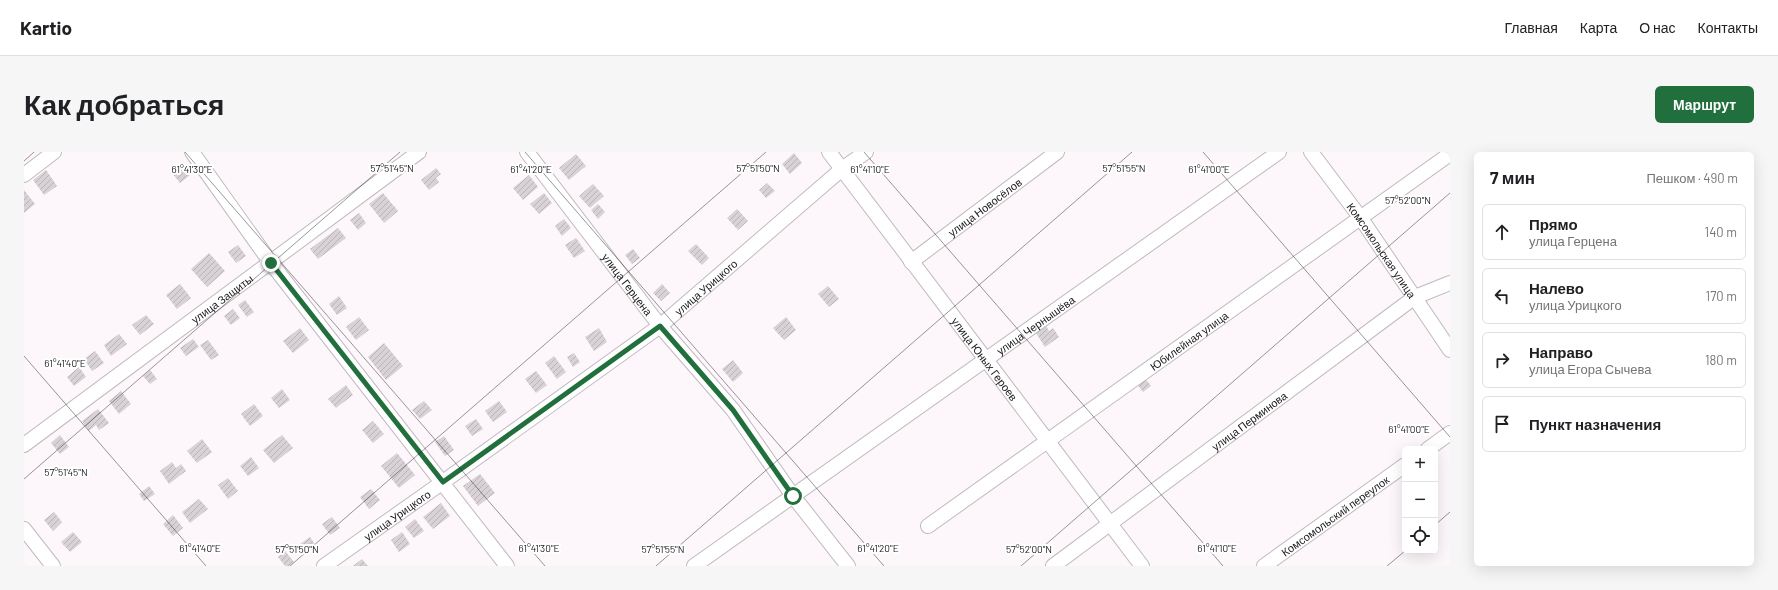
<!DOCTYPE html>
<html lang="ru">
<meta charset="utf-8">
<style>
body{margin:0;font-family:Barlow,sans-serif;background:#f6f6f6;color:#202124}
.controls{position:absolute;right:12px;bottom:12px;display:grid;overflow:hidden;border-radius:6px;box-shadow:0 4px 16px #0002}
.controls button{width:36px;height:36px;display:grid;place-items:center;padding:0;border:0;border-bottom:1px solid #e0e0e0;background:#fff;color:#202124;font:20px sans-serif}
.stop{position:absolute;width:12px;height:12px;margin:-9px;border:3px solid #226f3e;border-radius:50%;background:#fff}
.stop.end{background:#226f3e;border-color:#fff;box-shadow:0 1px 4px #0008}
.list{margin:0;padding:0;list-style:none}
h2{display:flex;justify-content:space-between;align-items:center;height:52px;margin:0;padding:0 16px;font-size:17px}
h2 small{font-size:13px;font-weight:400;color:#757577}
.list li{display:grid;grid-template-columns:26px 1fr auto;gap:12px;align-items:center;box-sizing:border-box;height:56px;margin:0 8px 8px;padding:0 8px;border:1px solid #e0e0e0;border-radius:6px}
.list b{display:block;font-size:15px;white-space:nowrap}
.list p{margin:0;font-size:13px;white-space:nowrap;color:#757577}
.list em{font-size:13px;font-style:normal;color:#757577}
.icon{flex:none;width:22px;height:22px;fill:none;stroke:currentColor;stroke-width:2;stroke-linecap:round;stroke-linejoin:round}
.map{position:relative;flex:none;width:1426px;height:414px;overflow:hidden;border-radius:6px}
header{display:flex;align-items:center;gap:24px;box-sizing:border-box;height:56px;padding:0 20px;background:#fff;border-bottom:1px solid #e0e0e0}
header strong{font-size:19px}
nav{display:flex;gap:22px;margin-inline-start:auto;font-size:14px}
.intro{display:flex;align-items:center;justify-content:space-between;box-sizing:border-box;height:96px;padding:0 24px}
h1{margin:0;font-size:28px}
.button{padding:10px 18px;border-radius:6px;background:#226f3e;color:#fff;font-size:14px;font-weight:700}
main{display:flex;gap:24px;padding:0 24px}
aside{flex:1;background:#fff;border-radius:6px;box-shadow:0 4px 16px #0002}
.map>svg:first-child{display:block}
</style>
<header>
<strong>Kartio</strong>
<nav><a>Главная</a><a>Карта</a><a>О нас</a><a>Контакты</a></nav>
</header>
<div class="intro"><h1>Как добраться</h1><a class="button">Маршрут</a></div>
<main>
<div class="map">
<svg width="1426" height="414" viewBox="0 0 1426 414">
<defs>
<pattern id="building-hatch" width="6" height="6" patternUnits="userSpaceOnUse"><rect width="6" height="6" fill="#d8d2d6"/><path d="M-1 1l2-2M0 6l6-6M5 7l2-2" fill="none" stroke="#b9b4b7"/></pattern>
</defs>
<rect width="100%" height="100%" fill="#fdf7fb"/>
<g fill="url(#building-hatch)">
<polygon points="770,1 778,11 766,22 758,12"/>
<polygon points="552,2 562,14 545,28 535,16"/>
<polygon points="158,13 166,23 156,31 148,21"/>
<polygon points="412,16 417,22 412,26 415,30 405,38 397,28"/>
<polygon points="22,18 33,34 20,43 9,28"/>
<polygon points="505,23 514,35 499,48 489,36"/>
<polygon points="743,31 751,39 742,46 735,38"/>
<polygon points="569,32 580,44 566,56 555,44"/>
<polygon points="0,38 11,52 0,61"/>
<polygon points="359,41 374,59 360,71 345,52"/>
<polygon points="520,41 528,51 515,62 506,52"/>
<polygon points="574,52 581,60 574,67 567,58"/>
<polygon points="713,57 724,69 714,78 703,66"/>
<polygon points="335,61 342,71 334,78 326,68"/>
<polygon points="540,67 547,76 538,84 531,74"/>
<polygon points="314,76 322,86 294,107 286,97"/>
<polygon points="552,86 561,99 550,106 541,93"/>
<polygon points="672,92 685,106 678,113 664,99"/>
<polygon points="214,93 222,104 212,111 204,100"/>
<polygon points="609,97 616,106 608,112 601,103"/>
<polygon points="185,101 201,119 183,135 167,117"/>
<polygon points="156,132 167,146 153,157 142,143"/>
<polygon points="638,132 646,141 637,149 629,141"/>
<polygon points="804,134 815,147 805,155 794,142"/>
<polygon points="315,144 323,156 313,163 305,152"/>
<polygon points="221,148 230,160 223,165 214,153"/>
<polygon points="209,157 216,166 207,173 200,164"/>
<polygon points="122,163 130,172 116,183 108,173"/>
<polygon points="335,165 345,178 332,188 322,175"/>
<polygon points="762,165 772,178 760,188 749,176"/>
<polygon points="1022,174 1025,179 1029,176 1035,185 1021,195 1012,181"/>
<polygon points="276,176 285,188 269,201 259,189"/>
<polygon points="575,176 583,190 570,199 561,185"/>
<polygon points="95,182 103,192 87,204 80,193"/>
<polygon points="169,187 175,195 162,204 156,196"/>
<polygon points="184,188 195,203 187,208 176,193"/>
<polygon points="360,191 379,214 362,228 344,205"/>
<polygon points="71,199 80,211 68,219 60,207"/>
<polygon points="550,201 556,210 549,215 543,205"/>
<polygon points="530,204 542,220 533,227 521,211"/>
<polygon points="709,208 719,221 709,230 698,217"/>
<polygon points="55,215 62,225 50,234 43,225"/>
<polygon points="126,218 133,227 126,232 119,224"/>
<polygon points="512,219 523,233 512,241 501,227"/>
<polygon points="1120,225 1127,234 1119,240 1112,231"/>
<polygon points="322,233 329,243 312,256 304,247"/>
<polygon points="258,237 266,248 255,256 247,246"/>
<polygon points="97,239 107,252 95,262 85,249"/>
<polygon points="400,249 408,258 396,267 388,258"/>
<polygon points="475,249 483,260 469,270 461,259"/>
<polygon points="230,252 239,264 226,274 217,262"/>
<polygon points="74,257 85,271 75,278 72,273 65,279 58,269"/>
<polygon points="452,267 459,277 448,284 441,274"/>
<polygon points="349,269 360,282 349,291 338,278"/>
<polygon points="36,283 45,295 36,302 27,291"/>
<polygon points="258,283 269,296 250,311 239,298"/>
<polygon points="420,284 430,298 421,304 411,290"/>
<polygon points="178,287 188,300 173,311 163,299"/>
<polygon points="373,301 391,323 375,336 357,314"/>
<polygon points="227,305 235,316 224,324 216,314"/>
<polygon points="148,310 152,316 157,312 162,319 145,332 136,319"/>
<polygon points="456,322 471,341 454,354 439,334"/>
<polygon points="204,326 214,339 204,347 194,333"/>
<polygon points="125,334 131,342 120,349 115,342"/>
<polygon points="347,337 356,348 345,357 336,345"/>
<polygon points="175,347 184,357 166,371 158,360"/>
<polygon points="417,351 426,364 409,377 399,365"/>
<polygon points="30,360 38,370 29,379 20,368"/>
<polygon points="149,363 159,376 149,384 139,372"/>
<polygon points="308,365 316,376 306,383 298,372"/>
<polygon points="391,367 400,379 390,386 381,375"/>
<polygon points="49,380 58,390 46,400 37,390"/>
<polygon points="378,380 386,392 375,400 367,388"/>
<polygon points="286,385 292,394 282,401 276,392"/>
<polygon points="261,399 270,410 265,414 261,414 254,405"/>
<polygon points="338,407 344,414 329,414"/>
</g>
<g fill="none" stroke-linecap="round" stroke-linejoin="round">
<g stroke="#bfbabe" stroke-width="16">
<g id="minor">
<polyline points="168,0 247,111 483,414"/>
<path id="s1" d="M503,0L636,174L709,258L769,344L824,414"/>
<path id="s2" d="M805,0L1118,414"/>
<path id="s3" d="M1287,0L1336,65L1426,198"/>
<polyline points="0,23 30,0"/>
<path id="s4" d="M887,110L1033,0"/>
<path id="s5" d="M0,293L395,0"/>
<polyline points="1404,297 1426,281"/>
<path id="s6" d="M904,374L1426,2"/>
<polyline points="0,377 29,414"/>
<path id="s7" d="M300,414L419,330L636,174L818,17L842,0"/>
<path id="s8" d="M670,414L1255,0"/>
<path id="s9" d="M1029,414L1391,145L1426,131"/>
<path id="s10" d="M1240,414L1381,313"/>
</g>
</g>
<use href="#minor" stroke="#fff" stroke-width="14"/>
</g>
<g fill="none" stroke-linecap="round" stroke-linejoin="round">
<polyline stroke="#226f3e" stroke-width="5" points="247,111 419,330 636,174 709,258 769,344"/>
</g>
<path fill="none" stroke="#1a1819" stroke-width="1" stroke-opacity="0.45" d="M161,0L521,414M501,0L860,414M840,0L1199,414M1179,0L1426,285M0,9L10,0M0,204L182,414M0,327L376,0M1411,373L1426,360M266,414L742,0M632,414L1108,0M997,414L1426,41M1363,414L1381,399"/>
<g text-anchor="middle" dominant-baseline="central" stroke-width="4" stroke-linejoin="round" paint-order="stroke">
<g font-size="11" fill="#1a1819" stroke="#fff">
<text stroke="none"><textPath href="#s4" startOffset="92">улица Новосёлов</textPath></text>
<text stroke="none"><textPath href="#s3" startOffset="121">Комсомольская улица</textPath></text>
<text stroke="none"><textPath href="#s1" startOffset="166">улица Герцена</textPath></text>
<text stroke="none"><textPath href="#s7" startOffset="473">улица Урицкого</textPath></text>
<text stroke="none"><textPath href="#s5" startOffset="246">улица Защиты</textPath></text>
<text stroke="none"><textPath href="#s8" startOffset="418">улица Чернышёва</textPath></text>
<text stroke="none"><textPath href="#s6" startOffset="320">Юбилейная улица</textPath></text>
<text stroke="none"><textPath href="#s2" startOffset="259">улица Юных Героев</textPath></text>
<text stroke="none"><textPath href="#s9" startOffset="244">улица Перминова</textPath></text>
<text stroke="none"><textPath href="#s7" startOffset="89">улица Урицкого</textPath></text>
<text stroke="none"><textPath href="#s10" startOffset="87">Комсомольский переулок</textPath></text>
</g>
</g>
<g font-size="10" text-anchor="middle" fill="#1a1819" stroke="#fff" stroke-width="4" stroke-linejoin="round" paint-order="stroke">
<text x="368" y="20">57°51'45"N</text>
<text x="734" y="20">57°51'50"N</text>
<text x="1100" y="20">57°51'55"N</text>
<text x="168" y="21">61°41'30"E</text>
<text x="846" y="21">61°41'10"E</text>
<text x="1185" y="21">61°41'00"E</text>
<text x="507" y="21">61°41'20"E</text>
<text x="1384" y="52">57°52'00"N</text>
<text x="41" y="215">61°41'40"E</text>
<text x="1385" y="281">61°41'00"E</text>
<text x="42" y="324">57°51'45"N</text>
<text x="176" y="400">61°41'40"E</text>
<text x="515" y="400">61°41'30"E</text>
<text x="854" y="400">61°41'20"E</text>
<text x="1193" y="400">61°41'10"E</text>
<text x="273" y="401">57°51'50"N</text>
<text x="639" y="401">57°51'55"N</text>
<text x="1005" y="401">57°52'00"N</text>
</g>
</svg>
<div class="controls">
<button>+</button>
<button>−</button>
<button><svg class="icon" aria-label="locate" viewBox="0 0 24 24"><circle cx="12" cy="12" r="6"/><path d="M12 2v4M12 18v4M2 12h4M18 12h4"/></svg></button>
</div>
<div class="stop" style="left:769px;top:344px"></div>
<div class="stop end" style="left:247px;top:111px"></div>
</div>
<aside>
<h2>7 мин<small>Пешком · 490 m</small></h2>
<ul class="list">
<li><svg class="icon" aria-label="ahead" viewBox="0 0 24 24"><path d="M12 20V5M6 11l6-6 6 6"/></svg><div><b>Прямо</b><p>улица Герцена</p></div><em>140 m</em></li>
<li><svg class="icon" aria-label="left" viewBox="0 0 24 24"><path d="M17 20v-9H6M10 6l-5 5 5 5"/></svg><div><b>Налево</b><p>улица Урицкого</p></div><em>170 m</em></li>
<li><svg class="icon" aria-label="right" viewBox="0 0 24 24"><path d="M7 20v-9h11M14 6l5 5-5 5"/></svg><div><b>Направо</b><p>улица Егора Сычева</p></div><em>180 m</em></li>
<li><svg class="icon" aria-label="arrive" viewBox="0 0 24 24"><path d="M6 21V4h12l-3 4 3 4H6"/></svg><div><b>Пункт назначения</b></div></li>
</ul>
</aside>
</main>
